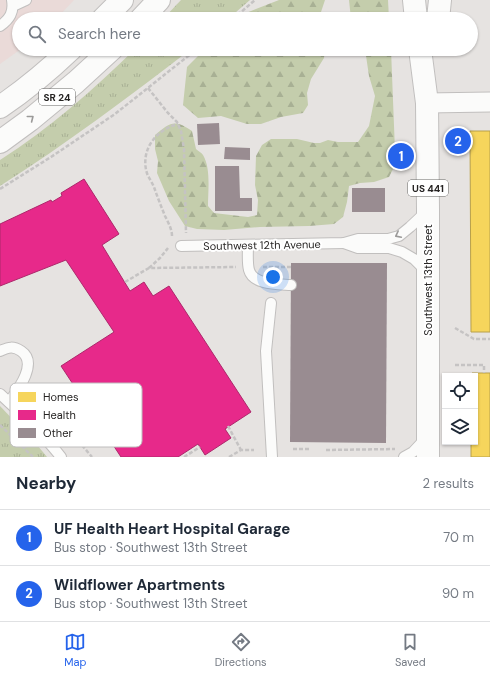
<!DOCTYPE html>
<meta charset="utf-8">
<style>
body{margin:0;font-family:"DM Sans",sans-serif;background:#f2f2f3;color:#1f2937}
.controls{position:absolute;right:12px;bottom:12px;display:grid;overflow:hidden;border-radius:0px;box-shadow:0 1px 3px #0004}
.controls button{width:36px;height:36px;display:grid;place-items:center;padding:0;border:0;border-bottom:1px solid #e0e1e3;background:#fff;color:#1f2937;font:20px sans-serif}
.you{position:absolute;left:273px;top:277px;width:14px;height:14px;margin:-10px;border:3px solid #fff;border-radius:50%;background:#1a73e8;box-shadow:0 0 0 6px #1a73e833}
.badge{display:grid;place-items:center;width:26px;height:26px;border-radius:50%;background:#2563eb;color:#fff;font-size:13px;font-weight:700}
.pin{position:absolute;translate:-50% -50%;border:2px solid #fff;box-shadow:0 1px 4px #0006}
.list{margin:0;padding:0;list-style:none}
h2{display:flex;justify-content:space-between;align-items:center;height:52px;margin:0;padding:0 16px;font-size:17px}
h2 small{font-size:13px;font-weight:400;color:#747a83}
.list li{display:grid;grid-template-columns:26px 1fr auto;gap:12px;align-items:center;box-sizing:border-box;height:56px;padding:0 16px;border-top:1px solid #e0e1e3}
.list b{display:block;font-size:15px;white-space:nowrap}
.list p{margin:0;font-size:13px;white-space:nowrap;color:#747a83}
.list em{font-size:13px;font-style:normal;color:#747a83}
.icon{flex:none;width:22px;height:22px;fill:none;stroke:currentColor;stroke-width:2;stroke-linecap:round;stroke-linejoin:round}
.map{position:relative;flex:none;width:490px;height:457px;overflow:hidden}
.search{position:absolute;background:#fff;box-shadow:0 1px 3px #0004;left:12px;right:12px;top:12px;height:44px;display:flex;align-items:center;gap:10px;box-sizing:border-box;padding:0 14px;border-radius:22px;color:#747a83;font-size:15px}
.sheet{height:164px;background:#fff}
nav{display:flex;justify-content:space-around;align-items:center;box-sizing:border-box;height:56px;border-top:1px solid #e0e1e3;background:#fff;font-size:11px;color:#747a83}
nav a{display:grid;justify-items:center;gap:2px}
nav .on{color:#2563eb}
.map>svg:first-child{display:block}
</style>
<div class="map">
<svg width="490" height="457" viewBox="0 0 490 457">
<defs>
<pattern id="grass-tufts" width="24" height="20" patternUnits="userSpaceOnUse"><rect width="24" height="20" fill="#c4cdac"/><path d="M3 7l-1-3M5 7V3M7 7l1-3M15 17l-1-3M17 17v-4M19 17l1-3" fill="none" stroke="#a8b094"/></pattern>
<pattern id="forest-firs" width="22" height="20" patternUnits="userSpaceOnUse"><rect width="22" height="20" fill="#c4cdac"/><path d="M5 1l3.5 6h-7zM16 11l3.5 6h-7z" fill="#a8b094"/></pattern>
</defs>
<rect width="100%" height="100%" fill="#e6e3e1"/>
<polygon fill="#eadad8" points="0,0 74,0 56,19 19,19 19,49 21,49 0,64"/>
<g fill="url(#grass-tufts)">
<polygon points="181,0 250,0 228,19 163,19"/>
<path d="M135,49H191C129,97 66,144 0,186V160C49,129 93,90 135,49Z"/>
<polygon points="0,406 38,446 47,457 0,457"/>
</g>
<g fill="url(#forest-firs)">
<polygon points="279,0 325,0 321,12 322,19 239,19 246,13"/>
<polygon points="349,0 388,0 389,19 351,19"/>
<polygon points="205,49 325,49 324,58 311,79 307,93 308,105 303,113 281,117 261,124 247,124 221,116 198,118 183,105 187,67"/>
<path d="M365,49H391L395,151L394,167L389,177L374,182L360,183L349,186L347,202L343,217L334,224L309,226L260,227L224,230L197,229L185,226L169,201L157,173L158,161L155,149V135C170,122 175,119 192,131L196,149C198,151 202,153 203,155C211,168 208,191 208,206L214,213L248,217L257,215L258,200L255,185L256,156L262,145L271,139H297L314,143H320L328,140L338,142H358L369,126L375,96L369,76Z"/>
</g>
<g fill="#f6d55c" stroke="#b8a04b">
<polygon points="470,131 490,131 490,332 471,332"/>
<polygon points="472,373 490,373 490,457 471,457 471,442 475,442 475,376 472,376"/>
</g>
<polygon fill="#e7298a" stroke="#ad286b" points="84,179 119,234 102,245 130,291 144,282 153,296 169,286 251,412 225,429 231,438 205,455 198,444 178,457 121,457 61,366 114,332 66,260 0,286 0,224 51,200 52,202 62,196 61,193"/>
<g fill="#998c91">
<polygon points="219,123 220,144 198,145 197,124"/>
<polygon points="225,147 250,148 250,160 224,159"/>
<polygon points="215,166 239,166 240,198 252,198 252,211 215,211"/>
<rect x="352" y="188" width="33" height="24"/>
<polygon points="291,263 387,263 386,443 290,442"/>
</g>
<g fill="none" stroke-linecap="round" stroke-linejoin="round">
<g stroke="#c1bfbe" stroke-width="12">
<g id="lane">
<polyline points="13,6 26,0"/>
<path d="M0,26C10,19 14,12 12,0"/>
<polyline points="344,243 358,248 389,248 402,252 414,259 426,271"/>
<path d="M248,245C248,253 247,262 249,270C253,285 278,284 291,285"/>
<polyline points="181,246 344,243 358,239 388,239 399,236 410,227 427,211"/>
<polyline points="271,303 266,351 272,457"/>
<path d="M0,351C9,347 13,346 21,351C39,363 17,391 9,402"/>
<path d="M0,394C22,414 43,434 61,457"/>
<polyline points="404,457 413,452 427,437"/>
</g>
</g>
<g stroke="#c1bfbe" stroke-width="21">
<polyline id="street" points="427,103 490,102"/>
</g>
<g stroke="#c1bfbe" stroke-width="24">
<g id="primary">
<polyline points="414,0 416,19"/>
<polyline points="103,19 122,0"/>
<polyline points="141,19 159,0"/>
<polyline points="438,19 440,0"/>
<polyline points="420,49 427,103 428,210 428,457"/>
<path d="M0,107C25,90 49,70 71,49"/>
<polyline points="0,142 30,120 76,82 112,49"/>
</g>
</g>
<g stroke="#c5c3c3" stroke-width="2.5" stroke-dasharray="4 2" stroke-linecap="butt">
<polyline points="233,19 255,0"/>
<polyline points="148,88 168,113 177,122 181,131 184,149 186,233"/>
<polyline points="0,189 51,157 115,114 197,49"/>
<path d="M172,236C172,229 168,222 165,216C161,206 157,196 154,187C152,183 150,179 148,176C143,164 145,150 153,140C159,132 169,126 178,124"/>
<polyline points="263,267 291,267"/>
<polyline points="149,268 160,258 168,248"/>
<polyline points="125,282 149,268 236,267"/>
<polyline points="455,328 474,339 490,339"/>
<polyline points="455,365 484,365 484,373"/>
<polyline points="49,423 58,417 92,457"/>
<polyline points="0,425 33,457"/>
<polyline points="228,426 241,450"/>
<polyline points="24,448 31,442"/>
<polyline points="293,449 310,449"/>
<polyline points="326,450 395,449"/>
<polyline points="184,457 200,447"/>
<polyline points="229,457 241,450 254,450"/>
</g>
<use href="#lane" stroke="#fbfbfa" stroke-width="10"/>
<use href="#street" stroke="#fbfbfa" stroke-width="19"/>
<use href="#primary" stroke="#fbfbfa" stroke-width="22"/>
</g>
<defs><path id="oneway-chevron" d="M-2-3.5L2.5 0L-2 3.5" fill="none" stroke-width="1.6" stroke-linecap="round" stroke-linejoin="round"/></defs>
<g stroke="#9b9a99">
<use href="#oneway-chevron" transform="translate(31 118) rotate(-38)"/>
<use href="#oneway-chevron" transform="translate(398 235) rotate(153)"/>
</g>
<g text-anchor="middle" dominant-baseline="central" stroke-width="4" stroke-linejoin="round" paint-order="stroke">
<g fill="#fff" stroke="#676665" stroke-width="1">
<rect x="39" y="89" width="36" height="16" rx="3"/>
<rect x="408" y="180" width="40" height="16" rx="3"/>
</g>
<g font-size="10" font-weight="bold" fill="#262423">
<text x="57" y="97">SR 24</text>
<text x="428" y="188">US 441</text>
</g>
<g font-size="11" fill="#262423" stroke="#fff">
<text transform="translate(262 245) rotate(-1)">Southwest 12th Avenue</text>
<text transform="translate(428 280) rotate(-90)">Southwest 13th Street</text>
</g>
</g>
<rect x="10" y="383" width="132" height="64" rx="6" fill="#fff" stroke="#bebdbd" stroke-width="1"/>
<rect x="18" y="392" width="18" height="10" fill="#f6d55c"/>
<rect x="18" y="410" width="18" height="10" fill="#e7298a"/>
<rect x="18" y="428" width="18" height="10" fill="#998c91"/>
<g font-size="11" fill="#262423">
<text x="43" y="401">Homes</text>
<text x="43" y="419">Health</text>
<text x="43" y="437">Other</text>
</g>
</svg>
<div class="controls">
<button><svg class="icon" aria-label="locate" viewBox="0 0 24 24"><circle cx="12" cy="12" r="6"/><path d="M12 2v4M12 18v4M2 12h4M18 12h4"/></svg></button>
<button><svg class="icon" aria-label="layers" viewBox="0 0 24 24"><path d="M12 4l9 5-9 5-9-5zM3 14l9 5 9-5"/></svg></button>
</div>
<div class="you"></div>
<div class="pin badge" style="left:401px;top:156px">1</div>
<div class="pin badge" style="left:458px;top:141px">2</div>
<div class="search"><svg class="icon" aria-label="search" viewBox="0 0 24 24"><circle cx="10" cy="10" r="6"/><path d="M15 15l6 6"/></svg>Search here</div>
</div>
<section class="sheet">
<h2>Nearby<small>2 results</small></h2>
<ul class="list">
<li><span class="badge">1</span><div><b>UF Health Heart Hospital Garage</b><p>Bus stop · Southwest 13th Street</p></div><em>70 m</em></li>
<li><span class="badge">2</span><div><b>Wildflower Apartments</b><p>Bus stop · Southwest 13th Street</p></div><em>90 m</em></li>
</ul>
</section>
<nav>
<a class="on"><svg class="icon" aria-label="map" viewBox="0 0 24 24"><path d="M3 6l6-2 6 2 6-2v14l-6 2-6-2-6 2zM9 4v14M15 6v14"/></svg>Map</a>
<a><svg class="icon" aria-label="directions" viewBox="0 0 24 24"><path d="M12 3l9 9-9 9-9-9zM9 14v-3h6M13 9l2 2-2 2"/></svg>Directions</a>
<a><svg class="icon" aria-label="saved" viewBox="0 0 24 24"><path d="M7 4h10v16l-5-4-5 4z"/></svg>Saved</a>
</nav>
